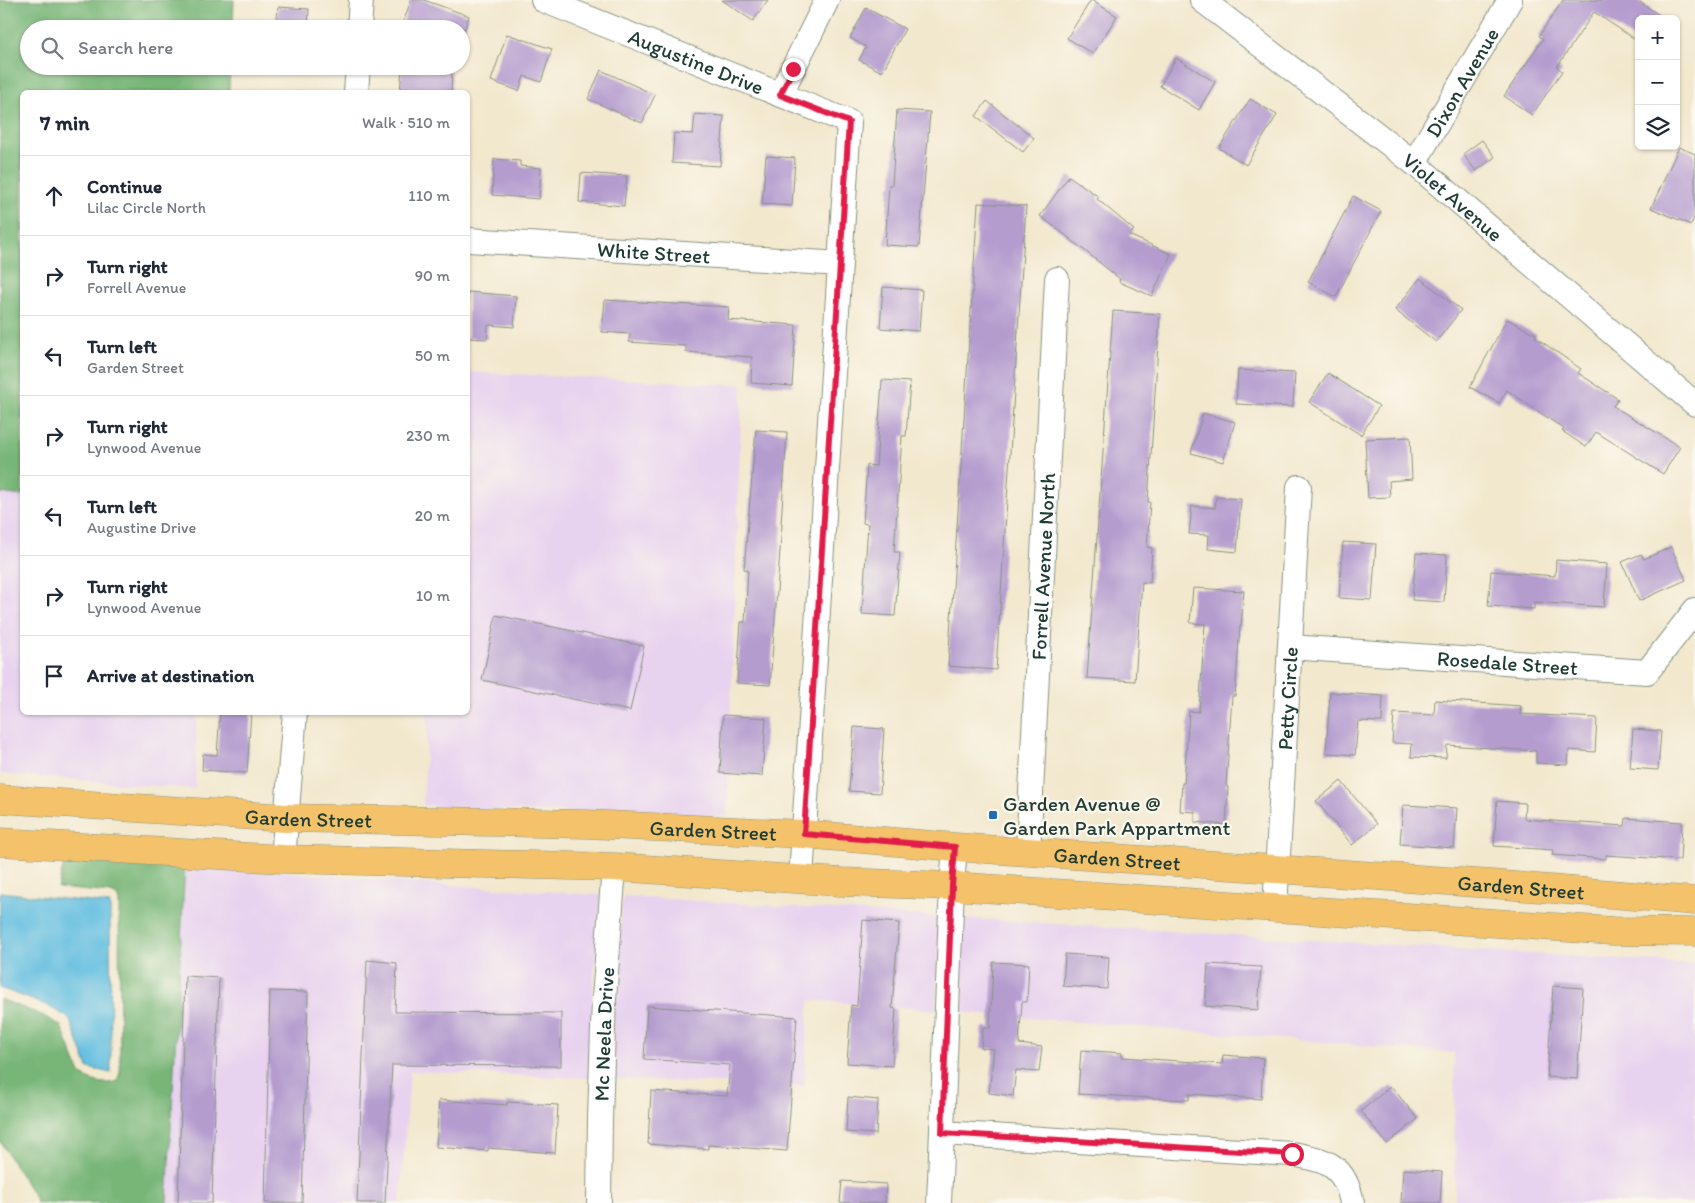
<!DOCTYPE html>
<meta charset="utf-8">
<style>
body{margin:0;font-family:Itim,sans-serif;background:#f6f6f7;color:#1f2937}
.controls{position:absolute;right:15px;top:15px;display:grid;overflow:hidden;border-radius:8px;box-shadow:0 1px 4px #0004}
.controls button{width:45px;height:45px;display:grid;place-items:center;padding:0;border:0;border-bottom:1px solid #e0e1e3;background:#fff;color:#1f2937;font:25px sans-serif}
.stop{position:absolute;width:15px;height:15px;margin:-11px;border:4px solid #e11d48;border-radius:50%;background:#fff}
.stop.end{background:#e11d48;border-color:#fff;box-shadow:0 1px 5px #0008}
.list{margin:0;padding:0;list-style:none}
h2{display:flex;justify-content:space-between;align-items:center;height:65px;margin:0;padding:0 20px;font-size:21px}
h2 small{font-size:16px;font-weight:400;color:#747a83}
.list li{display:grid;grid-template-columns:32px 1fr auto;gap:15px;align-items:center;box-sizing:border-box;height:80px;padding:0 20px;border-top:1px solid #e0e1e3}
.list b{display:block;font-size:19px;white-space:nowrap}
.list p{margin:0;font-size:16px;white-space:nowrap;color:#747a83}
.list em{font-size:16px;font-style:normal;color:#747a83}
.icon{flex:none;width:28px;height:28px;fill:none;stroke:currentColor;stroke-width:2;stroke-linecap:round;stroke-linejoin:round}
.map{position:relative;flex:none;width:1695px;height:1203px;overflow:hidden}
.search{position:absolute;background:#fff;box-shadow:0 1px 4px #0004;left:20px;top:20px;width:450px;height:55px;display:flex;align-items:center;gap:12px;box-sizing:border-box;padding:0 18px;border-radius:28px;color:#747a83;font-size:19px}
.panel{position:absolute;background:#fff;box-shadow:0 1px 4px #0004;left:20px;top:90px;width:450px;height:625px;border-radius:8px}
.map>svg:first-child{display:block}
</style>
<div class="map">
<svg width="1695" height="1203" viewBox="0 0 1695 1203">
<rect width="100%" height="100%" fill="#fbf7ec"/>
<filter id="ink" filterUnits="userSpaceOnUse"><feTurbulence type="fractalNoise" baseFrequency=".02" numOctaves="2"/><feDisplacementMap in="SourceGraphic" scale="10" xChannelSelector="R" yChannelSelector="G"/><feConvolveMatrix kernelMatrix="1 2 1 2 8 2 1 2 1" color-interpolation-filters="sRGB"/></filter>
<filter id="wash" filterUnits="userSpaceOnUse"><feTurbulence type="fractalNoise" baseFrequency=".0096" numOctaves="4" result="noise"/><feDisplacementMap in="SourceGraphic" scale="20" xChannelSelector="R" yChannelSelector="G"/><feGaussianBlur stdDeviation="1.12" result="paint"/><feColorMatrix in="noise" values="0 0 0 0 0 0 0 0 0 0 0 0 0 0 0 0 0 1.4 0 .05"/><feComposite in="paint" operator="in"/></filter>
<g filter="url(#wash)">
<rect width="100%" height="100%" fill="#f2e8ce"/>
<g fill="#e7d2ef">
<polygon points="468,372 742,385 727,817 474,809 423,805 428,713 468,712"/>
<polygon points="0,493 22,496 22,712 197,713 195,789 0,774"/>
<polygon points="185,865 262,870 402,882 601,895 593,986 590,1078 410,1071 400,1203 167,1203"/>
<polygon points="623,896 940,917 936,1010 809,1000 804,1086 612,1079 614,999"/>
<polygon points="961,918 1695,964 1695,1203 1455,1203 1454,1053 958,1012"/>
</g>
<g fill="#78b678" stroke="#4c7a56">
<polygon points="0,0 234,0 233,29 29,29 29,66 230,66 229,92 22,92 22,496 0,493"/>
<path d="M65,858L185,865L167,1203H36L35,1198L0,1141V999L42,1015L61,1026L80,1073C87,1081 107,1086 117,1081L120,1073L119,901L117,896L111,893L58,888Z"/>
</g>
<polygon fill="#62bee0" stroke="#407e8a" points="0,892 110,904 111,1073 88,1068 69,1018 46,1005 0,988"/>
<g id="blocks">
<g fill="#b49ccf">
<polygon points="411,0 424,0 469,16 465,29 401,29"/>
<polygon points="722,0 768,0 753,21"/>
<polygon points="1091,0 1117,16 1093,54 1067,38"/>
<polygon points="1563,0 1637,0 1665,19 1639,19 1639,42 1594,12 1557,67 1562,71 1532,115 1504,96 1543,39 1539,36"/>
<polygon points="278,7 309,9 308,29 276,29"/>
<polygon points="866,8 905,29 882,72 859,60 866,47 850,38"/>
<polygon points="507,34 552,49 541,82 524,76 519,91 491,81"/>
<polygon points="1176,58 1215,82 1199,110 1160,86"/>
<polygon points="402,69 452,72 451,92 400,92"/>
<polygon points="601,70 655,95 642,123 588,99"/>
<polygon points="1250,99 1277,115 1246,165 1219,148"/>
<polygon points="987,101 1034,138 1023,152 976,116"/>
<polygon points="897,110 930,112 919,247 885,245 889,185 892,185"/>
<polygon points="695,114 724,116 720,166 672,163 674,133 693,134"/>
<polygon points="1482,140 1495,157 1476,171 1463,154"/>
<polygon points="1679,147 1695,154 1695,216 1691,225 1651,208"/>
<polygon points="766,156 795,158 792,206 762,204"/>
<polygon points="494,159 520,161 520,166 541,168 539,199 492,195"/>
<polygon points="581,173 627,176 624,206 579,202"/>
<polygon points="1069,176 1099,197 1097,199 1134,230 1129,235 1171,254 1152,296 1119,282 1120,279 1064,234 1040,216"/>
<polygon points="1353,196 1381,211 1336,297 1308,282"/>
<polygon points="978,203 1026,206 996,670 948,666"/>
<polygon points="1420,278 1461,310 1436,342 1395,310"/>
<polygon points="883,287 922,290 919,331 880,328"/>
<polygon points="468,292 516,296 514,327 488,325 487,339 468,338"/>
<polygon points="605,300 729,307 728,320 796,325 792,386 751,383 752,357 686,352 686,346 629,342 630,334 602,332"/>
<polygon points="1113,311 1160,314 1148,502 1150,502 1147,547 1152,548 1150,583 1142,582 1135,681 1087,678"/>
<polygon points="1507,319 1537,335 1535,337 1581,369 1578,373 1618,399 1613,406 1680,447 1663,474 1596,432 1586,447 1562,431 1564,429 1507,390 1499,403 1470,387"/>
<polygon points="1238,370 1295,373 1293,407 1236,404"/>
<polygon points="1328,373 1379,406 1361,435 1309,402"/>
<polygon points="882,380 910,382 906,436 902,436 894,552 900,552 895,616 862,614 868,524 863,523 867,465 876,466"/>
<polygon points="1203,413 1235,422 1223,462 1191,453"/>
<polygon points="756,430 787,432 781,524 782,524 770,685 737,683 741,622 745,622 748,570 744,569"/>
<polygon points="1410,437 1412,479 1389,481 1390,497 1368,498 1365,439"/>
<polygon points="1216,497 1241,499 1237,552 1208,549 1209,535 1189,534 1192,506 1215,508"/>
<polygon points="1343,542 1376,544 1372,600 1339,598"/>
<polygon points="1671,547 1686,580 1639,601 1622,562 1641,554 1644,559"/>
<polygon points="1416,553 1447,555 1444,602 1412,600"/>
<polygon points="1556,560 1607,564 1604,607 1534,602 1534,609 1488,606 1491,571 1555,576"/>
<polygon points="1193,588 1244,591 1241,627 1240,626 1235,696 1232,696 1226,786 1228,787 1226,825 1195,822 1195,812 1180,811 1182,783 1184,783 1189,711 1199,712 1205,624 1190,623"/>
<polygon points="496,615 644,646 630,711 482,680"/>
<polygon points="1330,692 1383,696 1382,722 1358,721 1355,755 1326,753"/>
<polygon points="1435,700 1521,706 1520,714 1597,718 1595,752 1569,750 1568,765 1536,763 1536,751 1447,745 1446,758 1411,757 1412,744 1392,743 1394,713 1434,715"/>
<polygon points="220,712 251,712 247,773 202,770 203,754 217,755"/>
<polygon points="723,715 766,718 762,776 720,773"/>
<polygon points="854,727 884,729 880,793 849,791"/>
<polygon points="1633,729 1661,731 1658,770 1630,768"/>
<polygon points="1341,781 1377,824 1352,845 1316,801"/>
<polygon points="1497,801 1525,803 1524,819 1625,826 1626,818 1682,822 1680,860 1606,855 1606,859 1552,855 1553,850 1494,846"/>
<polygon points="1403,805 1457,808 1454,848 1400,844"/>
<polygon points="863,920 899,923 892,1008 896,1009 892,1066 847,1063 851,1005 857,1006"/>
<polygon points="1065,954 1109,957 1107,989 1063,986"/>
<polygon points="367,960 397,963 395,1012 561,1013 561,1066 392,1065 385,1203 357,1203"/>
<polygon points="993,962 1029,964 1027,1002 1022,1002 1019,1044 1042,1047 1039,1072 1016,1070 1013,1096 989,1093 994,1049 981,1048 983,1027 990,1028"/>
<polygon points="1208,964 1261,967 1258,1010 1205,1006"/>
<polygon points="185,976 219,978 212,1203 178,1203"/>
<polygon points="1553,986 1583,988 1577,1079 1547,1077"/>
<polygon points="270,991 308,992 302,1203 265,1203"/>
<polygon points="647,1006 797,1017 787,1151 708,1145 708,1149 648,1144 651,1091 727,1096 730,1065 644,1059"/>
<polygon points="1081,1050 1122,1053 1122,1057 1222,1064 1223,1055 1263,1058 1261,1099 1189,1094 1189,1100 1078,1094"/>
<polygon points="1391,1086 1418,1119 1387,1144 1361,1111"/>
<polygon points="848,1097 878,1100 876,1134 846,1132"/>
<polygon points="439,1100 507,1105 507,1102 558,1105 555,1153 488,1148 488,1151 436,1147"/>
<polygon points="1403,1169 1442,1172 1440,1203 1401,1203"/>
<polygon points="842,1181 886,1184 885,1203 840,1203"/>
</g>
</g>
</g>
<g filter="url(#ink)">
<use href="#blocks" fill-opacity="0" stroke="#889281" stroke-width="1"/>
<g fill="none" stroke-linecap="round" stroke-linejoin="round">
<g stroke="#889281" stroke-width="26">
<g id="minor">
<path id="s1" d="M543,0L849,122L801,878"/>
<path id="s2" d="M1202,0L1414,163L1695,404"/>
<polyline points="359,29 361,0"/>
<polyline points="356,92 358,66"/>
<polyline points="780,95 827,0"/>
<path id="s3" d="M1414,163L1510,0"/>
<path id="s4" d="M468,240L840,264"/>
<path id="s5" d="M1290,647L1647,672L1695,610"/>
<path id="s6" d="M1028,852L1057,279"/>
<polyline points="283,859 295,712"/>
<path id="s7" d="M1275,908L1299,487"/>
<path d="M942,1133L1292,1154C1327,1160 1345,1165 1352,1203"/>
<path id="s8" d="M599,1203L600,1118L604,999L614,867"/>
<polyline points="939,1203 952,886 955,847"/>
</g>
</g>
<g stroke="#889281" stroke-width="29">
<g id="primary">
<path id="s9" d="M0,799L286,818L586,824L803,834L955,847L1491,884L1695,901"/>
<polyline points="0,842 283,859 614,867 841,882 952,886 1613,931 1695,932"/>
</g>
</g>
<use href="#minor" stroke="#fff" stroke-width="24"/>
<use href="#primary" stroke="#f4c26a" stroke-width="28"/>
</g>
</g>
<g fill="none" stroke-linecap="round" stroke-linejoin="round" filter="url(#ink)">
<polyline stroke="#e11d48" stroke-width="6" points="793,69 780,95 849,122 804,834 955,847 952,886 942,1133 1292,1154"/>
</g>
<rect fill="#1f6fb2" stroke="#fbf7ec" stroke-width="2" x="988" y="810" width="10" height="10" rx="2.5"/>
<g text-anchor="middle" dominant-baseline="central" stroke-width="4.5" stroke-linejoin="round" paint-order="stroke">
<g font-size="21" fill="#1f3d34" stroke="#fbf7ec">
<text stroke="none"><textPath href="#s1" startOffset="165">Augustine Drive</textPath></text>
<text stroke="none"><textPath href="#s3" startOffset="94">Dixon Avenue</textPath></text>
<text stroke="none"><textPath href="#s2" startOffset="319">Violet Avenue</textPath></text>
<text stroke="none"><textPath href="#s4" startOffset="186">White Street</textPath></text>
<text stroke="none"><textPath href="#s6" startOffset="286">Forrell Avenue North</textPath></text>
<text stroke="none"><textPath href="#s5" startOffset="218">Rosedale Street</textPath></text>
<text stroke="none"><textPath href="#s7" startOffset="210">Petty Circle</textPath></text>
<text stroke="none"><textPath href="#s9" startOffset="309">Garden Street</textPath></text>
<text stroke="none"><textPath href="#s9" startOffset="714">Garden Street</textPath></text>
<text stroke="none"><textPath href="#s9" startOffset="1119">Garden Street</textPath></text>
<text stroke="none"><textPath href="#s9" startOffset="1524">Garden Street</textPath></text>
<text stroke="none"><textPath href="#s8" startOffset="169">Mc Neela Drive</textPath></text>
</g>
<g font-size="21" fill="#1f3d34" stroke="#fbf7ec" text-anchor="start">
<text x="1003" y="803">Garden Avenue @<tspan x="1003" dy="24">Garden Park Appartment</tspan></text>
</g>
</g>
</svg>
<div class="controls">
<button>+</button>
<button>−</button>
<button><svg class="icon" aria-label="layers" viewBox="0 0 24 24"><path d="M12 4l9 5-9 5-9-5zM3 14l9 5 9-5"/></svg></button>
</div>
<div class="stop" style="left:1292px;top:1154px"></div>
<div class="stop end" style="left:793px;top:69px"></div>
<div class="search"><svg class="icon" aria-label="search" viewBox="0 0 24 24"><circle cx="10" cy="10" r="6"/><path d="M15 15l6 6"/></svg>Search here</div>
<section class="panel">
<h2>7 min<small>Walk · 510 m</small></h2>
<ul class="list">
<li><svg class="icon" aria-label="ahead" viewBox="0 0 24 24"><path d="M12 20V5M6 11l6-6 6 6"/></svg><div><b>Continue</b><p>Lilac Circle North</p></div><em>110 m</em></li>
<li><svg class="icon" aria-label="right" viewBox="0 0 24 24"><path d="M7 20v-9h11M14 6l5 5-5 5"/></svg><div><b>Turn right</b><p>Forrell Avenue</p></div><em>90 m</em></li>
<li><svg class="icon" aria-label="left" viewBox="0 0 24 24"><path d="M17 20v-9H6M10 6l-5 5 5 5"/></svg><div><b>Turn left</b><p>Garden Street</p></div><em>50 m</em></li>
<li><svg class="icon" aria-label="right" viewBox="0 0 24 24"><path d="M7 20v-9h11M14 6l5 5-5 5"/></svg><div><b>Turn right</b><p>Lynwood Avenue</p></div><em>230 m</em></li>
<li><svg class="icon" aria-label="left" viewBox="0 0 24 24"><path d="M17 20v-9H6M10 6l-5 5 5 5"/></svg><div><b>Turn left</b><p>Augustine Drive</p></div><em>20 m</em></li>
<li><svg class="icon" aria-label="right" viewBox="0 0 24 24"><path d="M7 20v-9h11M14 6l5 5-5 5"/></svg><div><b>Turn right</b><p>Lynwood Avenue</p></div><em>10 m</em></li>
<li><svg class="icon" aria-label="arrive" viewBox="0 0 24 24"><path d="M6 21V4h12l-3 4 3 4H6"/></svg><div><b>Arrive at destination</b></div></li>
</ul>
</section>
</div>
